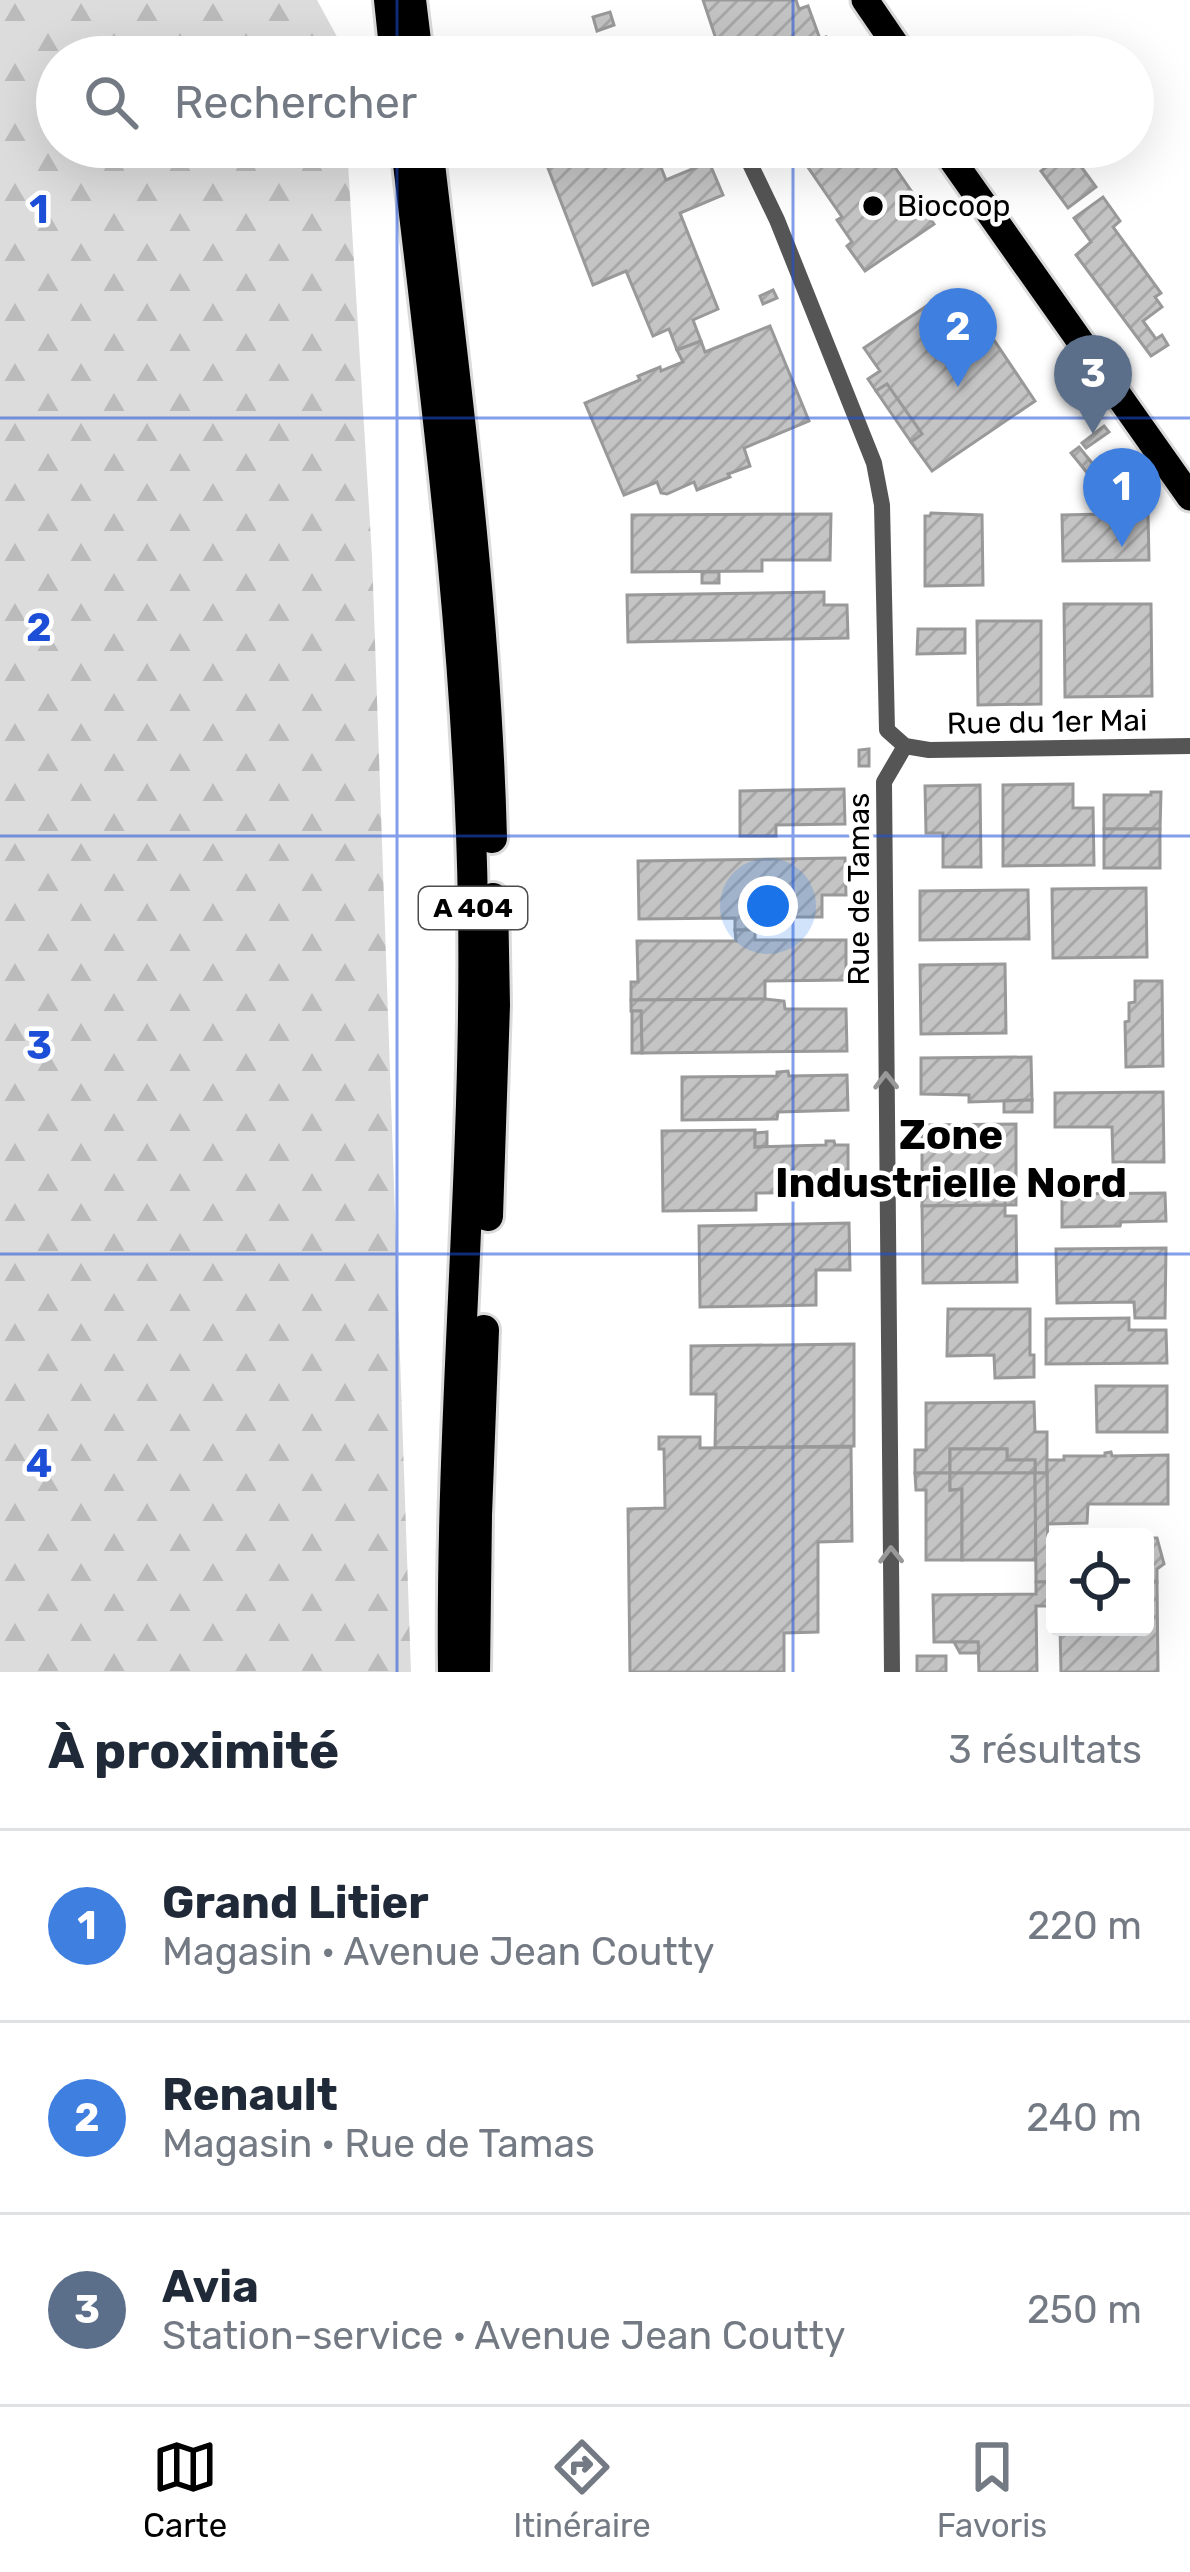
<!DOCTYPE html>
<html lang="fr">
<meta charset="utf-8">
<style>
body{margin:0;font-family:Rubik,sans-serif;background:#f6f6f7;color:#1f2937}
.controls{position:absolute;right:36px;bottom:36px;display:grid;overflow:hidden;border-radius:12px;box-shadow:0 12px 48px #0002}
.controls button{width:108px;height:108px;display:grid;place-items:center;padding:0;border:0;border-bottom:3px solid #e0e1e3;background:#fff;color:#1f2937;font:60px sans-serif}
.you{position:absolute;left:768px;top:906px;width:42px;height:42px;margin:-30px;border:9px solid #fff;border-radius:50%;background:#1a73e8;box-shadow:0 0 0 18px #1a73e833}
.badge{display:grid;place-items:center;width:78px;height:78px;border-radius:50%;background:#000;color:#fff;font-size:39px;font-weight:700}
.pin{position:absolute;translate:-50% -99px;filter:drop-shadow(0 3px 6px #0008)}
.pin::after{content:'';position:absolute;top:63px;width:42px;height:36px;background:inherit;clip-path:polygon(0 0,100% 0,50% 100%)}
.list{margin:0;padding:0;list-style:none}
h2{display:flex;justify-content:space-between;align-items:center;height:156px;margin:0;padding:0 48px;font-size:51px}
h2 small{font-size:39px;font-weight:400;color:#747a83}
.list li{display:grid;grid-template-columns:78px 1fr auto;gap:36px;align-items:center;box-sizing:border-box;height:192px;padding:0 48px;border-top:3px solid #e0e1e3}
.list b{display:block;font-size:45px;white-space:nowrap}
.list p{margin:0;font-size:39px;white-space:nowrap;color:#747a83}
.list em{font-size:39px;font-style:normal;color:#747a83}
.icon{flex:none;width:66px;height:66px;fill:none;stroke:currentColor;stroke-width:2;stroke-linecap:round;stroke-linejoin:round}
.map{position:relative;flex:none;width:1190px;height:1672px;overflow:hidden}
.search{position:absolute;background:#fff;box-shadow:0 12px 48px #0002;left:36px;right:36px;top:36px;height:132px;display:flex;align-items:center;gap:30px;box-sizing:border-box;padding:0 42px;border-radius:66px;color:#747a83;font-size:45px}
.sheet{height:732px;background:#fff}
nav{display:flex;justify-content:space-around;align-items:center;box-sizing:border-box;height:168px;border-top:3px solid #e0e1e3;background:#fff;font-size:33px;color:#747a83}
nav a{display:grid;justify-items:center;gap:6px}
nav .on{color:#000}
.map>svg:first-child{display:block}
</style>
<div class="map">
<svg width="1190" height="1672" viewBox="0 0 1190 1672">
<defs>
<pattern id="forest-firs" width="22" height="20" patternUnits="userSpaceOnUse" patternTransform="scale(3)"><rect width="22" height="20" fill="#dcdcdc"/><path d="M5 1l3.5 6h-7zM16 11l3.5 6h-7z" fill="#bbb"/></pattern>
<pattern id="building-hatch" width="6" height="6" patternUnits="userSpaceOnUse" patternTransform="scale(3)"><rect width="6" height="6" fill="#c4c4c4"/><path d="M-1 1l2-2M0 6l6-6M5 7l2-2" fill="none" stroke="#a7a7a7"/></pattern>
</defs>
<rect width="100%" height="100%" fill="#fff"/>
<polygon fill="url(#forest-firs)" points="0,0 317,0 341,44 341,57 57,57 57,147 347,147 372,556 411,1672 0,1672"/>
<g fill="url(#building-hatch)" stroke="#999" stroke-width="3">
<polygon points="703,0 796,0 799,9 808,6 820,39 826,37 832,57 722,57"/>
<polygon points="610,12 614,25 597,31 593,17"/>
<polygon points="561,147 577,147 584,163 623,147 653,147 666,180 709,162 723,195 680,213 718,309 693,320 701,341 677,350 669,329 653,336 626,271 593,285 543,155"/>
<polygon points="815,147 881,147 934,224 865,271 847,246 852,242 837,220 842,217 801,157"/>
<polygon points="1069,150 1096,187 1068,208 1041,171"/>
<polygon points="1103,197 1120,221 1113,227 1161,293 1155,297 1162,307 1143,321 1156,339 1162,335 1168,345 1151,356 1076,255 1091,242 1074,218"/>
<polygon points="773,290 777,298 763,304 760,296"/>
<polygon points="965,297 1035,401 932,471 911,442 922,434 887,384 876,391 868,379 880,371 864,348 934,301 942,312"/>
<polygon points="770,326 809,421 744,448 750,466 728,474 730,477 697,490 694,482 667,494 661,493 657,482 624,495 585,403 640,380 638,376 660,367 661,371 683,362 677,350 701,341 705,352"/>
<polygon points="887,384 922,434 911,442 876,391"/>
<polygon points="1104,426 1109,432 1086,448 1082,443"/>
<polygon points="1079,447 1105,479 1097,485 1071,453"/>
<polygon points="931,513 982,515 983,585 925,586 925,516 930,516"/>
<polygon points="1148,513 1149,560 1063,561 1062,515"/>
<polygon points="831,514 830,560 762,560 762,571 632,572 632,515"/>
<rect x="702" y="572" width="17" height="11"/>
<polygon points="824,592 824,605 847,605 848,638 628,642 627,595"/>
<polygon points="1064,604 1151,604 1152,696 1065,697"/>
<polygon points="977,621 1041,621 1041,704 978,705"/>
<polygon points="918,629 965,629 965,653 917,654"/>
<polygon points="869,749 869,766 859,766 859,750"/>
<polygon points="1073,784 1073,808 1093,808 1094,865 1003,866 1003,785"/>
<polygon points="980,785 981,867 943,867 943,833 926,833 925,786"/>
<polygon points="844,789 845,824 776,825 776,836 740,836 740,791"/>
<polygon points="1151,792 1161,792 1160,829 1104,829 1104,795 1151,795"/>
<rect x="1104" y="829" width="56" height="39"/>
<polygon points="845,858 846,895 822,895 822,917 755,917 755,930 735,930 735,918 639,919 638,861"/>
<polygon points="1146,888 1147,957 1053,958 1052,889"/>
<polygon points="1028,890 1029,939 920,940 920,891"/>
<polygon points="735,930 755,930 755,940 846,940 846,980 765,981 765,999 631,1000 631,982 638,982 637,941 736,941"/>
<polygon points="1005,964 1006,1033 921,1034 920,965"/>
<polygon points="1135,981 1162,981 1163,1066 1126,1067 1125,1022 1129,1021 1129,1003 1135,1002"/>
<polygon points="765,999 784,1001 785,1009 846,1009 847,1051 642,1053 641,1011 631,1011 631,1000"/>
<polygon points="632,1011 641,1011 642,1053 632,1053"/>
<polygon points="1031,1057 1032,1100 969,1102 969,1095 921,1094 921,1058"/>
<polygon points="788,1071 789,1076 847,1075 848,1110 778,1112 777,1119 682,1120 682,1077 777,1076 777,1072"/>
<polygon points="1163,1092 1164,1162 1113,1162 1112,1127 1055,1127 1055,1093"/>
<polygon points="1032,1100 1032,1112 1004,1112 1004,1101"/>
<polygon points="1016,1124 1016,1192 1005,1193 1005,1205 922,1206 922,1125"/>
<polygon points="755,1130 755,1147 826,1145 826,1141 834,1141 835,1145 848,1145 848,1192 756,1193 756,1210 663,1211 662,1131"/>
<polygon points="767,1132 767,1146 755,1147 755,1133"/>
<polygon points="1016,1192 1016,1205 1005,1205 1005,1193"/>
<polygon points="1165,1193 1166,1221 1121,1222 1120,1226 1062,1227 1062,1194"/>
<polygon points="1005,1205 1005,1216 1016,1216 1017,1282 923,1283 922,1206"/>
<polygon points="849,1223 850,1270 816,1270 816,1305 700,1307 699,1226"/>
<polygon points="1166,1248 1165,1318 1135,1318 1134,1302 1057,1303 1056,1249"/>
<polygon points="948,1309 1030,1309 1030,1355 1034,1355 1034,1377 995,1378 994,1355 947,1356"/>
<polygon points="1129,1318 1129,1330 1166,1330 1167,1363 1046,1364 1046,1319"/>
<polygon points="854,1344 854,1446 715,1448 716,1394 691,1394 691,1346"/>
<polygon points="1096,1386 1167,1386 1167,1432 1097,1432"/>
<polygon points="1034,1402 1035,1432 1047,1432 1047,1473 1035,1473 1035,1460 1007,1460 1007,1449 950,1449 950,1473 915,1473 915,1450 926,1450 926,1403"/>
<polygon points="659,1437 700,1437 700,1448 851,1447 852,1541 818,1542 818,1632 784,1633 784,1672 630,1672 628,1509 665,1508 664,1449 659,1449"/>
<polygon points="950,1449 1007,1449 1007,1460 1035,1460 1035,1473 950,1473"/>
<polygon points="1111,1452 1112,1456 1168,1455 1168,1504 1088,1504 1087,1523 1047,1524 1047,1460 1064,1460 1064,1456 1105,1456 1105,1453"/>
<polygon points="915,1473 950,1473 950,1490 962,1489 962,1560 926,1560 926,1490 916,1490"/>
<polygon points="950,1473 1035,1473 1036,1560 962,1560 962,1489 950,1490"/>
<polygon points="1035,1473 1047,1473 1048,1582 1036,1582"/>
<polygon points="1145,1538 1157,1538 1164,1564 1157,1569 1157,1582 1145,1582"/>
<polygon points="1036,1582 1048,1582 1048,1606 1036,1606 1037,1672 979,1672 978,1642 934,1642 933,1595 1036,1594"/>
<polygon points="1145,1582 1157,1582 1158,1672 1061,1672 1060,1627 1145,1627"/>
<polygon points="954,1642 978,1642 979,1653 960,1653"/>
<rect x="917" y="1656" width="29" height="16"/>
</g>
<g fill="none" stroke-linecap="round" stroke-linejoin="round">
<g stroke="#dbdbdb" stroke-width="33">
<g id="primary">
<polyline points="865,0 904,57"/>
<polyline points="943,147 1190,497"/>
</g>
</g>
<g stroke="#dbdbdb" stroke-width="36">
<g id="highway">
<polyline points="389,0 395,57"/>
<polyline points="411,0 418,57"/>
<path d="M406,147C436,400 469,653 473,908C477,1163 450,1417 453,1672"/>
<path d="M428,147C455,377 486,607 492,838"/>
<polyline points="488,1216 495,1005 493,898"/>
<polyline points="475,1672 477,1515 484,1330"/>
</g>
</g>
<g stroke="#555" stroke-width="16">
<polyline points="742,147 777,220 874,463 882,505 887,730 905,746 929,750 1190,746"/>
<polyline points="892,1672 884,782 905,746"/>
</g>
<use href="#primary" stroke="#000" stroke-width="27"/>
<use href="#highway" stroke="#000" stroke-width="30"/>
</g>
<defs><path id="oneway-chevron" d="M-2-3.5L2.5 0L-2 3.5" fill="none" stroke-width="1.6" stroke-linecap="round" stroke-linejoin="round" transform="scale(3)"/></defs>
<g stroke="#999">
<use href="#oneway-chevron" transform="translate(886 1081) rotate(-91)"/>
<use href="#oneway-chevron" transform="translate(891 1555) rotate(-91)"/>
</g>
<path fill="none" stroke="#1d4ed8" stroke-width="3" stroke-opacity="0.55" d="M397,0V57M793,0V57M397,147V1672M793,147V1672M0,418H1190M0,836H1190M0,1254H1190"/>
<circle fill="#000" stroke="#fff" stroke-width="4.5" cx="873" cy="206" r="12"/>
<g text-anchor="middle" dominant-baseline="central" stroke-width="9" stroke-linejoin="round" paint-order="stroke">
<rect fill="#fff" stroke="#4c4c4c" stroke-width="3" x="419" y="887" width="108" height="42" rx="9"/>
<g font-size="27" font-weight="bold" fill="#000">
<text x="473" y="908">A 404</text>
</g>
<g font-size="30" fill="#000" stroke="#fff" text-anchor="start">
<text x="897" y="206">Biocoop</text>
</g>
<g font-size="30" fill="#000" stroke="#fff">
<text transform="translate(1047 722) rotate(-1)">Rue du 1er Mai</text>
<text transform="translate(859 889) rotate(-90)">Rue de Tamas</text>
</g>
<g font-size="42" font-weight="bold" fill="#000" stroke="#fff">
<text x="951" y="1135">Zone<tspan x="951" dy="48">Industrielle Nord</tspan></text>
</g>
</g>
<g font-size="39" text-anchor="middle" font-weight="bold" fill="#1d4ed8" stroke="#fff" stroke-width="9" stroke-linejoin="round" paint-order="stroke">
<text x="39" y="223">1</text>
<text x="39" y="641">2</text>
<text x="39" y="1059">3</text>
<text x="39" y="1477">4</text>
</g>
</svg>
<div class="controls">
<button><svg class="icon" aria-label="locate" viewBox="0 0 24 24"><circle cx="12" cy="12" r="6"/><path d="M12 2v4M12 18v4M2 12h4M18 12h4"/></svg></button>
</div>
<div class="you"></div>
<div class="pin badge" style="left:1122px;top:547px;background:#3f7fe0">1</div>
<div class="pin badge" style="left:958px;top:387px;background:#3f7fe0">2</div>
<div class="pin badge" style="left:1093px;top:434px;background:#5c6f8a">3</div>
<div class="search"><svg class="icon" aria-label="search" viewBox="0 0 24 24"><circle cx="10" cy="10" r="6"/><path d="M15 15l6 6"/></svg>Rechercher</div>
</div>
<section class="sheet">
<h2>À proximité<small>3 résultats</small></h2>
<ul class="list">
<li><span class="badge" style="background:#3f7fe0">1</span><div><b>Grand Litier</b><p>Magasin · Avenue Jean Coutty</p></div><em>220 m</em></li>
<li><span class="badge" style="background:#3f7fe0">2</span><div><b>Renault</b><p>Magasin · Rue de Tamas</p></div><em>240 m</em></li>
<li><span class="badge" style="background:#5c6f8a">3</span><div><b>Avia</b><p>Station-service · Avenue Jean Coutty</p></div><em>250 m</em></li>
</ul>
</section>
<nav>
<a class="on"><svg class="icon" aria-label="map" viewBox="0 0 24 24"><path d="M3 6l6-2 6 2 6-2v14l-6 2-6-2-6 2zM9 4v14M15 6v14"/></svg>Carte</a>
<a><svg class="icon" aria-label="directions" viewBox="0 0 24 24"><path d="M12 3l9 9-9 9-9-9zM9 14v-3h6M13 9l2 2-2 2"/></svg>Itinéraire</a>
<a><svg class="icon" aria-label="saved" viewBox="0 0 24 24"><path d="M7 4h10v16l-5-4-5 4z"/></svg>Favoris</a>
</nav>
